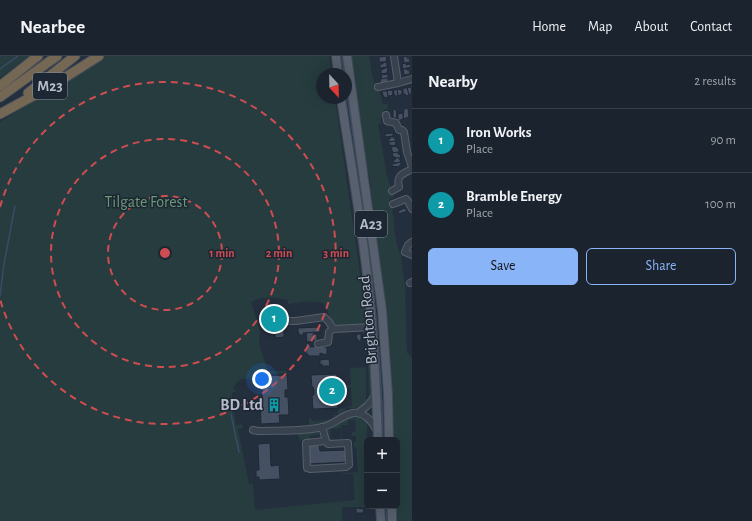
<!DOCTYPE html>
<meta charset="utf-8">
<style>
body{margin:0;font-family:"Alegreya Sans",sans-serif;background:#282f3a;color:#f1f3f6}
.controls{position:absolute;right:12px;bottom:12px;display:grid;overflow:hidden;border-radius:6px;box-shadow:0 4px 16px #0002}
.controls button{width:36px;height:36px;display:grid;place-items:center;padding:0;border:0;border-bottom:1px solid #39404a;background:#1b232e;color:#f1f3f6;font:20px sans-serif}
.compass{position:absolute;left:316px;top:12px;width:36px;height:36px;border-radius:50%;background:#1b232e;box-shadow:0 4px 16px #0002;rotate:158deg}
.you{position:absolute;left:262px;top:323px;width:14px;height:14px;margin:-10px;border:3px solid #fff;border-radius:50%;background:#1a73e8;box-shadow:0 0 0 6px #1a73e833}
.badge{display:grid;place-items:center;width:26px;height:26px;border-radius:50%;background:#8ab4f8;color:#fff;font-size:13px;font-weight:700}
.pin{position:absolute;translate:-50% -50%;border:2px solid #fff;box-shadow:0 1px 4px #0006}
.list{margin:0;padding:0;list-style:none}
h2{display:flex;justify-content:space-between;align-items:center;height:52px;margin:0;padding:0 16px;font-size:17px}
h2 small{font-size:13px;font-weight:400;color:#a0a4aa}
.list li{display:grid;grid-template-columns:26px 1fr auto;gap:12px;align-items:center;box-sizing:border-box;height:64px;padding:0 16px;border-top:1px solid #39404a}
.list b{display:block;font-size:15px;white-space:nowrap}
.list p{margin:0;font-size:13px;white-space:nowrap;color:#a0a4aa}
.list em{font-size:13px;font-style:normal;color:#a0a4aa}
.actions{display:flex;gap:8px;padding:12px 16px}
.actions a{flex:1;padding:9px 0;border:1px solid #8ab4f8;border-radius:6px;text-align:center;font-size:14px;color:#8ab4f8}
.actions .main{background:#8ab4f8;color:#111}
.map{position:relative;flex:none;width:412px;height:465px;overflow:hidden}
header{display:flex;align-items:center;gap:24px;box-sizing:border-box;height:56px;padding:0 20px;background:#1b232e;border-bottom:1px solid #39404a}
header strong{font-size:19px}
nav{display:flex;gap:22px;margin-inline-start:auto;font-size:14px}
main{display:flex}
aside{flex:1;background:#1b232e}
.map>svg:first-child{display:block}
</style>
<header>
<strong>Nearbee</strong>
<nav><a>Home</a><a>Map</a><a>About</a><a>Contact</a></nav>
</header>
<main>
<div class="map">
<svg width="412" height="465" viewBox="0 0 412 465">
<rect width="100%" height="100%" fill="#242f3e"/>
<g fill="#263c3f">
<polygon points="0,0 29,0 0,22"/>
<path d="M105,0H329L332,18H322V42H335L365,252L366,269L365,271H334C333,268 325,249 324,248C318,243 296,247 288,248V244C274,242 264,239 251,246L260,274L259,288L268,315H286L287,317L258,318L255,320L251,323C242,321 237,324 233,332L236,335V336H232V348H238V349L233,351L236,369L242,368L243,372L238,373L249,428H253L255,454L355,444L353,418H342V417L358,416L356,391H354V386H356V380H352V376H356L355,364H348V369H341L342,385H346L338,386L341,385V372L330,373L331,385L334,386C328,386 328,382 326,376L328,372C331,371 335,370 338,368C350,362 354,353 367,366V450L371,451H342V465H0V66Z"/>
<path d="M350,0H369L372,19L373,20L376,34H379L383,48H388V53L383,54L384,62L380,63L381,68H378L387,120L394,141L389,143C395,157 393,173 397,188C397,191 399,193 399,197L403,199L401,202L406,236L405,237L407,297L412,301V465H395V450H397V384H391L388,272L369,137C372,130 370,116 365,110Z"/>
<polygon points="350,130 352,130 362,201 367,254"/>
<polygon points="369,277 373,337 369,344 367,278"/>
<path d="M366,311V346C363,353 355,352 348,352V351L352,350L351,332L347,331V329H351L350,312Z"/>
<path d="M345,352V357C338,364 319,373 309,368V363L311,361L312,365L334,363V359H338V355L339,353Z"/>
<polygon points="318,375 319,378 318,383 318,379 310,380 310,383 299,384 298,379 300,377"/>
</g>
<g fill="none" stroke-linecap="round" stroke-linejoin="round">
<g stroke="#394c67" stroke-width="1.5">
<polyline points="342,0 344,18"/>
<polyline points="0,13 18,0"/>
<path d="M346,31C363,148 381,265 383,384"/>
<polyline points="0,240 4,208 15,150"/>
<polyline points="231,358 239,396"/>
<polyline points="386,450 387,465"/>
</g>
</g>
<g fill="#455162" stroke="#1f2835" fill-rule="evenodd">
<polygon points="387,0 386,6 379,6 379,1"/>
<polygon points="407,0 407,2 409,2 410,6 404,7 403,1"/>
<polygon points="383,6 387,7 387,11 380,12 380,8 383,8"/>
<polygon points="406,7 406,9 410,8 411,11 403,13 402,8"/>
<polygon points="388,11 387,17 381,18 381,14"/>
<polygon points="403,13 407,13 407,14 409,14 410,18 404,19"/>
<polygon points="388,18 388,22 382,23 381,19"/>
<polygon points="388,22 388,27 381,28 380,23"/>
<polygon points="411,31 412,36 411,36 411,39 409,39 407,32"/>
<polygon points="404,32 407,32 409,39 406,40 405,38 403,38 403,33"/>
<polygon points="397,33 402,34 402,38 401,38 401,39 398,40"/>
<polygon points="397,33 398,40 395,40 393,35"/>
<circle cx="390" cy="37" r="3"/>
<polygon points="382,35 387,35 388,41 384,42 384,40 383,40"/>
<polygon points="408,52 409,61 403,63 404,53"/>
<polygon points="396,53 397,62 393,62 393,54"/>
<polygon points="403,57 403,63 398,65 398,58"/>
<polygon points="393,77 393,80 385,81 385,78"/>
<polygon points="390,81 394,81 396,85 389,86 388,83 390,83"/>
<polygon points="396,85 395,90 389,89 389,86"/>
<polygon points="397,90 397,92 399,92 399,96 393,97 391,91"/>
<polygon points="398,96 398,98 400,98 401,102 395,102 395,101 393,101 392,97"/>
<polygon points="395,102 399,102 401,106 394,107 393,104 395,104"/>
<polygon points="401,106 401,109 399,110 399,111 392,110 392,108"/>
<polygon points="405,152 407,155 399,158 398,155"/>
<polygon points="269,258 275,258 275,261 278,261 278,270 270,270"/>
<polygon points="320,271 320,276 303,277 304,279 299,279 299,277 298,277 298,272"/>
<polygon points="284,274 284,281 275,282 275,275"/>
<polygon points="314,276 314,285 307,286 306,277"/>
<polygon points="313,278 317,278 317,285 314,285"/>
<polygon points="357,278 361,278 361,285 358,285 358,283 356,283"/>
<polygon points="306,287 310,288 310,291 323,290 323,291 327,291 327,297 326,299 320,297 320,300 308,300 308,298 306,298"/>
<polygon points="329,303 330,310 322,310 322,308 320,309 320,304"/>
<path d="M337,318L336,339H338V352L313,353L312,339H314V334L313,331H312L311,319ZM321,331H328L329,339L321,340Z"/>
<polygon points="287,319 288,334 285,334 285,341 288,341 289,359 279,359 280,367 261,368 260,342 262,342 262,334 260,335 259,320"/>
<polygon points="270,387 271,410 279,409 280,423 259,424 259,421 256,421 256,414 259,414 258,388"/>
<polygon points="308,389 319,389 320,395 346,394 346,406 309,408"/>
<polygon points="356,452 364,453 363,457 356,457"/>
</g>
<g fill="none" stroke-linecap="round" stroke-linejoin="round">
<g stroke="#565f6c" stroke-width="8">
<g id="minor">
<polyline points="394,0 398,27 412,23"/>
<polyline points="378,31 398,27"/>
<polyline points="386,59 387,65 396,67 399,74 402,74 404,76 407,96 412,111"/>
<path d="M392,135L399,131C396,119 403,118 412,113"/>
<polyline points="393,148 406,143 408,145 412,153"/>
<polyline points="412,186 408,189 405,196 412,199"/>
<polyline points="410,227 412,226"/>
<polyline points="283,265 296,265 324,261 329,266 333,273"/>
<polyline points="318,288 328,286 329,276 333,273 373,271"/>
<polyline points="358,357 367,350 376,339"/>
<polyline points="322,371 326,385 328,388 348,387 349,409 346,411 310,413 307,412 306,387 326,385"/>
<path d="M253,374L258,375C279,374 303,376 323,371C334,369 347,355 357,357C367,358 373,367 377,375"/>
</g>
</g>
<g stroke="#414a57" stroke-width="10">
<g id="major">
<polyline points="336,0 338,18"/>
<polyline points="347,0 382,254 388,338 389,384"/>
<path d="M341,42C350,104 362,166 368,229C374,280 376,332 378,384"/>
<polyline points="380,450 381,465"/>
<polyline points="392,450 392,465"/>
</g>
</g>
<g stroke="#434c59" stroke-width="11">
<g id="highway">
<polyline points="0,30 38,0"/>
<polyline points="28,37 75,0"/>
<polyline points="0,41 57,0"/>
<polyline points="0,58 53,29 99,0"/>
</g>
</g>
<use href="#minor" stroke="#38414e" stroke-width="6"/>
<use href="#major" stroke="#56606e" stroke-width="8"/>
<use href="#highway" stroke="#746855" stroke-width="9"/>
</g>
<g fill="none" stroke="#ce4d50" stroke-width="2" stroke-dasharray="7 5">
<circle cx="165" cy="197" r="57"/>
<circle cx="165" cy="197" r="114"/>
<path d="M0 151A171 171 0 1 1 0 243"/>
</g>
<defs>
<g id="building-bare" transform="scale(1.08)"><path d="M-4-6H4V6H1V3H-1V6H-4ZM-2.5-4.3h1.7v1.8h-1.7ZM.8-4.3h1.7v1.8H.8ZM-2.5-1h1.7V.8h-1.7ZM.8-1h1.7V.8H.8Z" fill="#0f9aa8" stroke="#1d2633" stroke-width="2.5" paint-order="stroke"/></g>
</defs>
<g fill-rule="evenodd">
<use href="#building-bare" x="274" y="349"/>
</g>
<g text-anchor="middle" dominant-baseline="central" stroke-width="3" stroke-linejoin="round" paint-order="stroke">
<g fill="#1d2633" stroke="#878f9c" stroke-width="1">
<rect x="33" y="17" width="34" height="26" rx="3"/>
<rect x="355" y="155" width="32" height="26" rx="3"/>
</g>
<g font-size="15" font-weight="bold" fill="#b4bcc9">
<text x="50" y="30">M23</text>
<text x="371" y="168">A23</text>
</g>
<g font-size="16" fill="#6b9a76" stroke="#1d2633">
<text x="146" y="146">Tilgate Forest</text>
</g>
<g font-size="16" fill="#b4bcc9" stroke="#1d2633">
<text transform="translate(368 264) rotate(-95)">Brighton Road</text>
</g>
<g font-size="16" font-weight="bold" fill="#b4bcc9" stroke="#1d2633" text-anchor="end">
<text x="263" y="349">BD Ltd</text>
</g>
</g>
<circle cx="165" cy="197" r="6" fill="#ce4d50" stroke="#1d2633" stroke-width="2"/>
<g font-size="12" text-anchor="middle" font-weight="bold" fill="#ce4d50" stroke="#1d2633" stroke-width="3" stroke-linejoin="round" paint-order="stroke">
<text x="222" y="201">1 min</text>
<text x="279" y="201">2 min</text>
<text x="336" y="201">3 min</text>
</g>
</svg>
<div class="controls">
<button>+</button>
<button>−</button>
</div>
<svg class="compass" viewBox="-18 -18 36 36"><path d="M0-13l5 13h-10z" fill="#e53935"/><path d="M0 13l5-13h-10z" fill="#a0a4aa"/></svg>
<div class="you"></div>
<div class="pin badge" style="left:274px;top:263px;background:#0f9aa8">1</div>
<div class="pin badge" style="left:332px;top:335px;background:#0f9aa8">2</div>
</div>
<aside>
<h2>Nearby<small>2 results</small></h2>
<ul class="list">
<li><span class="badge" style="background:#0f9aa8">1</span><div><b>Iron Works</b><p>Place</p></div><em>90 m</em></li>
<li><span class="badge" style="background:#0f9aa8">2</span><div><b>Bramble Energy</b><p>Place</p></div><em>100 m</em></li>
</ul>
<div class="actions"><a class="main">Save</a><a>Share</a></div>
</aside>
</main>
